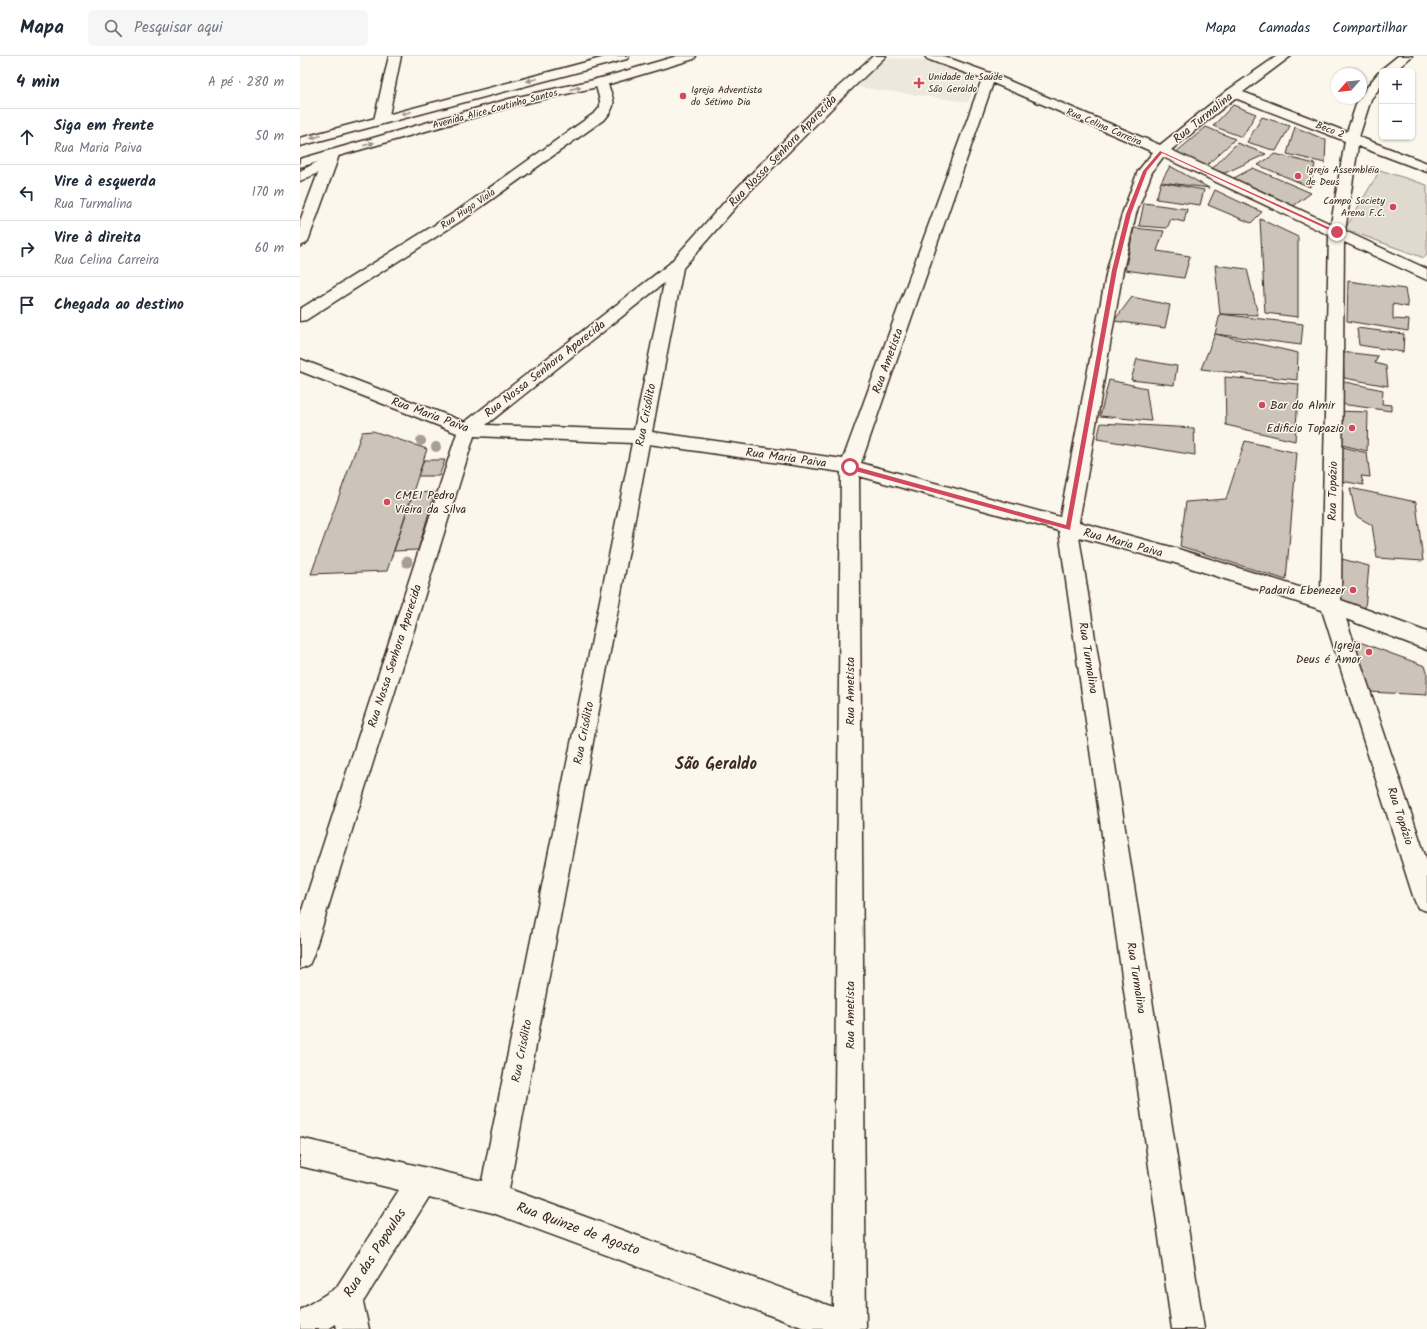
<!DOCTYPE html>
<html lang="pt">
<meta charset="utf-8">
<style>
body{margin:0;font-family:Kalam,sans-serif;background:#f6f6f7;color:#1f2937}
.controls{position:absolute;right:12px;top:12px;display:grid;overflow:hidden;border-radius:6px;box-shadow:0 1px 3px #0004}
.controls button{width:36px;height:36px;display:grid;place-items:center;padding:0;border:0;border-bottom:1px solid #e0e1e3;background:#fff;color:#1f2937;font:20px sans-serif}
.compass{position:absolute;left:1031px;top:12px;width:36px;height:36px;border-radius:50%;background:#fff;box-shadow:0 1px 3px #0004;rotate:242deg}
.stop{position:absolute;width:12px;height:12px;margin:-9px;border:3px solid #d1495b;border-radius:50%;background:#fff}
.stop.end{background:#d1495b;border-color:#fff;box-shadow:0 1px 4px #0008}
.list{margin:0;padding:0;list-style:none}
h2{display:flex;justify-content:space-between;align-items:center;height:52px;margin:0;padding:0 16px;font-size:17px}
h2 small{font-size:13px;font-weight:400;color:#747a83}
.list li{display:grid;grid-template-columns:26px 1fr auto;gap:12px;align-items:center;box-sizing:border-box;height:56px;padding:0 16px;border-top:1px solid #e0e1e3}
.list b{display:block;font-size:15px;white-space:nowrap}
.list p{margin:0;font-size:13px;white-space:nowrap;color:#747a83}
.list em{font-size:13px;font-style:normal;color:#747a83}
.icon{flex:none;width:22px;height:22px;fill:none;stroke:currentColor;stroke-width:2;stroke-linecap:round;stroke-linejoin:round}
.map{position:relative;flex:none;width:1127px;height:1273px;overflow:hidden}
header{display:flex;align-items:center;gap:24px;box-sizing:border-box;height:56px;padding:0 20px;background:#fff;border-bottom:1px solid #e0e1e3}
header strong{font-size:19px}
nav{display:flex;gap:22px;margin-inline-start:auto;font-size:14px}
.search{width:280px;height:36px;background:#f6f6f7;display:flex;align-items:center;gap:10px;box-sizing:border-box;padding:0 14px;border-radius:6px;color:#747a83;font-size:15px}
main{display:flex}
aside{flex:1;background:#fff}
.map>svg:first-child{display:block}
</style>
<header>
<strong>Mapa</strong>
<div class="search"><svg class="icon" aria-label="search" viewBox="0 0 24 24"><circle cx="10" cy="10" r="6"/><path d="M15 15l6 6"/></svg>Pesquisar aqui</div>
<nav><a>Mapa</a><a>Camadas</a><a>Compartilhar</a></nav>
</header>
<main>
<aside>
<h2>4 min<small>A pé · 280 m</small></h2>
<ul class="list">
<li><svg class="icon" aria-label="ahead" viewBox="0 0 24 24"><path d="M12 20V5M6 11l6-6 6 6"/></svg><div><b>Siga em frente</b><p>Rua Maria Paiva</p></div><em>50 m</em></li>
<li><svg class="icon" aria-label="left" viewBox="0 0 24 24"><path d="M17 20v-9H6M10 6l-5 5 5 5"/></svg><div><b>Vire à esquerda</b><p>Rua Turmalina</p></div><em>170 m</em></li>
<li><svg class="icon" aria-label="right" viewBox="0 0 24 24"><path d="M7 20v-9h11M14 6l5 5-5 5"/></svg><div><b>Vire à direita</b><p>Rua Celina Carreira</p></div><em>60 m</em></li>
<li><svg class="icon" aria-label="arrive" viewBox="0 0 24 24"><path d="M6 21V4h12l-3 4 3 4H6"/></svg><div><b>Chegada ao destino</b></div></li>
</ul>
</aside>
<div class="map">
<svg width="1127" height="1273" viewBox="0 0 1127 1273">
<rect width="100%" height="100%" fill="#fbf7ec"/>
<filter id="ink" filterUnits="userSpaceOnUse"><feTurbulence type="fractalNoise" baseFrequency=".025" numOctaves="2"/><feDisplacementMap in="SourceGraphic" scale="8" xChannelSelector="R" yChannelSelector="G"/><feConvolveMatrix kernelMatrix="1 2 1 2 8 2 1 2 1" color-interpolation-filters="sRGB"/></filter>
<g filter="url(#ink)">
<polygon fill="#ede8dd" points="584,2 612,3 642,8 661,13 679,23 668,46 557,31"/>
<polygon fill="#dfd9ce" stroke="#8d8276" points="1080,114 1127,129 1127,197 1124,202 1045,173"/>
<g fill="#ccc4b9" stroke="#3b2a1e">
<polygon points="933,49 956,58 942,81 913,70"/>
<polygon points="962,61 990,70 976,95 947,86"/>
<polygon points="906,71 935,83 906,110 875,97"/>
<polygon points="995,71 1026,84 1025,107 987,98"/>
<polygon points="937,87 966,98 925,117 911,114"/>
<polygon points="975,98 1015,108 1010,131 958,109"/>
<polygon points="870,110 909,132 861,126"/>
<polygon points="953,112 1011,137 992,151 932,123"/>
<polygon points="861,126 904,134 900,149 856,143"/>
<polygon points="915,134 940,146 962,156 951,167 908,149"/>
<polygon points="844,147 887,153 884,166 871,163 867,172 839,170"/>
<polygon points="960,163 998,181 998,261 965,257"/>
<polygon points="834,172 864,175 857,195 890,200 884,222 825,214"/>
<polygon points="915,209 947,213 958,259 920,258"/>
<polygon points="1048,225 1105,233 1108,251 1093,248 1093,263 1109,264 1108,275 1047,265"/>
<polygon points="832,241 870,249 865,272 814,265"/>
<polygon points="920,258 1003,268 1001,289 915,278"/>
<polygon points="1057,272 1104,278 1103,296 1059,289"/>
<polygon points="915,278 998,297 997,324 901,313"/>
<polygon points="1043,296 1078,300 1075,307 1086,310 1088,330 1044,322"/>
<polygon points="837,303 877,310 874,329 831,324"/>
<polygon points="925,321 999,328 995,385 926,369"/>
<polygon points="809,324 846,332 851,365 800,360"/>
<polygon points="1040,325 1083,334 1082,348 1091,349 1091,355 1041,348"/>
<polygon points="1036,355 1068,356 1067,395 1038,388"/>
<polygon points="801,367 894,372 895,399 797,383"/>
<polygon points="73,375 127,393 87,515 11,518 62,376"/>
<polygon points="945,385 997,397 986,524 880,490 886,446 926,443"/>
<polygon points="1039,390 1067,397 1070,421 1061,420 1064,429 1041,425"/>
<polygon points="124,404 145,404 139,420 118,420"/>
<polygon points="1050,432 1116,446 1123,505 1077,502 1072,469 1056,460"/>
<polygon points="135,436 118,494 94,495 113,437"/>
<polygon points="1042,503 1069,510 1065,553 1038,544 1038,523"/>
<polygon points="1046,581 1125,610 1127,615 1127,639 1069,636"/>
</g>
<g fill="none" stroke-linecap="round" stroke-linejoin="round">
<g stroke="#3b2a1e" stroke-width="3">
<g id="street">
<polygon points="89,0 101,0 88,64 86,67 76,67 74,64"/>
<path d="M573,0H586L538,46L448,137L383,212L352,376L543,403L682,23L627,3L625,0H643L693,18L860,89L928,34L977,0H991L943,36L1047,76L1058,43L1061,42V39L1078,17L1082,16L1083,12L1098,0H1112L1095,15H1082V29L1071,43L1059,81L1127,107V116L1058,90L1045,175L1127,213V224L1044,186L1041,544L1127,576V594L1046,563L1127,805V855L1118,852L1114,843L1022,554L875,507L779,481L904,1273H872L759,475L559,420L566,1273H507L193,1157L129,1141L63,1246L69,1273H37L36,1268L28,1273H0V1254L36,1232L99,1134L0,1110V1082L182,1125L332,387L174,380L13,900L9,909L0,913V860L157,377L0,315V303L165,366L369,208L438,131L528,40ZM693,27L853,96L838,115L822,158L807,214L760,461L561,407ZM935,42L1045,85L1031,168L871,94ZM863,101L1029,179L1021,538L875,492L779,466L823,214L836,158L852,116ZM364,227L334,374L186,369ZM349,388L541,416L533,1251L209,1133Z"/>
<path d="M301,22L306,23L307,26C313,43 318,47 306,62L167,161L6,264L0,265V253L157,155L296,56L300,51V45L295,26L296,23Z"/>
<polygon points="32,94 37,95 39,98 37,105 8,185 5,188 0,190 0,165 18,117 0,125 0,115 23,103 27,95"/>
</g>
</g>
<g stroke="#3b2a1e" stroke-width="3">
<g id="secondary">
<polygon points="309,0 329,0 327,3 0,90 0,82"/>
<polygon points="377,0 396,0 394,3 306,29 217,49 0,111 0,103 209,43 298,23"/>
</g>
</g>
<use href="#street" fill="#fbf7ec" fill-rule="evenodd"/>
<use href="#secondary" fill="#fbf7ec" fill-rule="evenodd"/>
</g>
<g fill="#a89e93">
<circle cx="121" cy="385" r="5"/>
<circle cx="136" cy="391" r="5"/>
<circle cx="107" cy="506" r="5.5"/>
</g>
<defs><path id="oneway-solid" d="M-6-.8H1V-3.2L6.5 0L1 3.2V.8H-6Z"/></defs>
<g fill="#9b9085">
<use href="#oneway-solid" transform="translate(232 24) rotate(165)"/>
<use href="#oneway-solid" transform="translate(276 32) rotate(-13)"/>
<use href="#oneway-solid" transform="translate(106 57) rotate(165)"/>
<use href="#oneway-solid" transform="translate(16 81) rotate(165)"/>
<use href="#oneway-solid" transform="translate(69 88) rotate(-16)"/>
</g>
</g>
<polygon fill="#d1495b" points="860,95 1039,176 1036,177 862,97 847,115 831,158 817,214 770,474 548,413 548,410 550,409 766,469 812,214 826,158 843,115"/>
<g fill="#d1495b" stroke="#fbf7ec" stroke-width="1.5">
<path d="M617 21h4v4h4v4h-4v4h-4v-4h-4v-4h4z"/>
<circle cx="383" cy="40" r="4"/>
<circle cx="998" cy="120" r="4"/>
<circle cx="1093" cy="151" r="4"/>
<circle cx="962" cy="349" r="4"/>
<circle cx="1052" cy="372" r="4"/>
<circle cx="87" cy="446" r="4"/>
<circle cx="1053" cy="534" r="4"/>
<circle cx="1069" cy="596" r="4"/>
</g>
<g text-anchor="middle" dominant-baseline="central" stroke-width="3" stroke-linejoin="round" paint-order="stroke">
<g font-size="10" fill="#3b2a1e" stroke="#fbf7ec" text-anchor="start">
<text x="628" y="21">Unidade de Saúde<tspan x="628" dy="12">São Geraldo</tspan></text>
<text x="391" y="34">Igreja Adventista<tspan x="391" dy="12">do Sétimo Dia</tspan></text>
<text x="1006" y="114">Igreja Assembléia<tspan x="1006" dy="12">de Deus</tspan></text>
<text x="1085" y="145" text-anchor="end">Campo Society<tspan x="1085" dy="12">Arena F.C.</tspan></text>
</g>
<g font-size="10" fill="#3b2a1e" stroke="#fbf7ec">
<text transform="translate(195 53) rotate(-15)">Avenida Alice Coutinho Santos</text>
<text transform="translate(804 71) rotate(23)">Rua Celina Carreira</text>
<text transform="translate(1030 74) rotate(21)">Beco 2</text>
<text transform="translate(168 153) rotate(-34)">Rua Hugo Viola</text>
</g>
<g font-size="12" fill="#3b2a1e" stroke="#fbf7ec">
<text transform="translate(903 62) rotate(-39)">Rua Turmalina</text>
<text transform="translate(483 95) rotate(-46)">Rua Nossa Senhora Aparecida</text>
<text transform="translate(588 305) rotate(-70)">Rua Ametista</text>
<text transform="translate(245 313) rotate(-38)">Rua Nossa Senhora Aparecida</text>
<text transform="translate(130 359) rotate(20)">Rua Maria Paiva</text>
<text transform="translate(346 359) rotate(-79)">Rua Crisólito</text>
<text transform="translate(486 402) rotate(8)">Rua Maria Paiva</text>
<text transform="translate(1033 435) rotate(-89)">Rua Topázio</text>
<text transform="translate(823 487) rotate(15)">Rua Maria Paiva</text>
<text transform="translate(95 600) rotate(-72)">Rua Nossa Senhora Aparecida</text>
<text transform="translate(788 602) rotate(81)">Rua Turmalina</text>
<text transform="translate(550 635) rotate(-90)">Rua Ametista</text>
<text transform="translate(284 677) rotate(-79)">Rua Crisólito</text>
<text transform="translate(1100 760) rotate(72)">Rua Topázio</text>
<text transform="translate(836 922) rotate(81)">Rua Turmalina</text>
<text transform="translate(550 959) rotate(-90)">Rua Ametista</text>
<text transform="translate(222 995) rotate(-79)">Rua Crisólito</text>
</g>
<g font-size="12" fill="#3b2a1e" stroke="#fbf7ec" text-anchor="end">
<text x="970" y="349" text-anchor="start">Bar do Almir</text>
<text x="1044" y="372">Edificio Topazio</text>
<text x="95" y="439" text-anchor="start">CMEI Pedro<tspan x="95" dy="14">Vieira da Silva</tspan></text>
<text x="1045" y="534">Padaria Ebenezer</text>
<text x="1061" y="589">Igreja<tspan x="1061" dy="14">Deus é Amor</tspan></text>
</g>
<g font-size="14" fill="#3b2a1e" stroke="#fbf7ec">
<text transform="translate(278 1173) rotate(20)">Rua Quinze de Agosto</text>
<text transform="translate(75 1197) rotate(-57)">Rua das Papoulas</text>
</g>
<g font-size="16" font-weight="bold" fill="#3b2a1e" stroke="#fbf7ec">
<text x="416" y="708">São Geraldo</text>
</g>
</g>
</svg>
<div class="controls">
<button>+</button>
<button>−</button>
</div>
<svg class="compass" viewBox="-18 -18 36 36"><path d="M0-13l5 13h-10z" fill="#e53935"/><path d="M0 13l5-13h-10z" fill="#747a83"/></svg>
<div class="stop" style="left:550px;top:411px"></div>
<div class="stop end" style="left:1037px;top:176px"></div>
</div>
</main>
